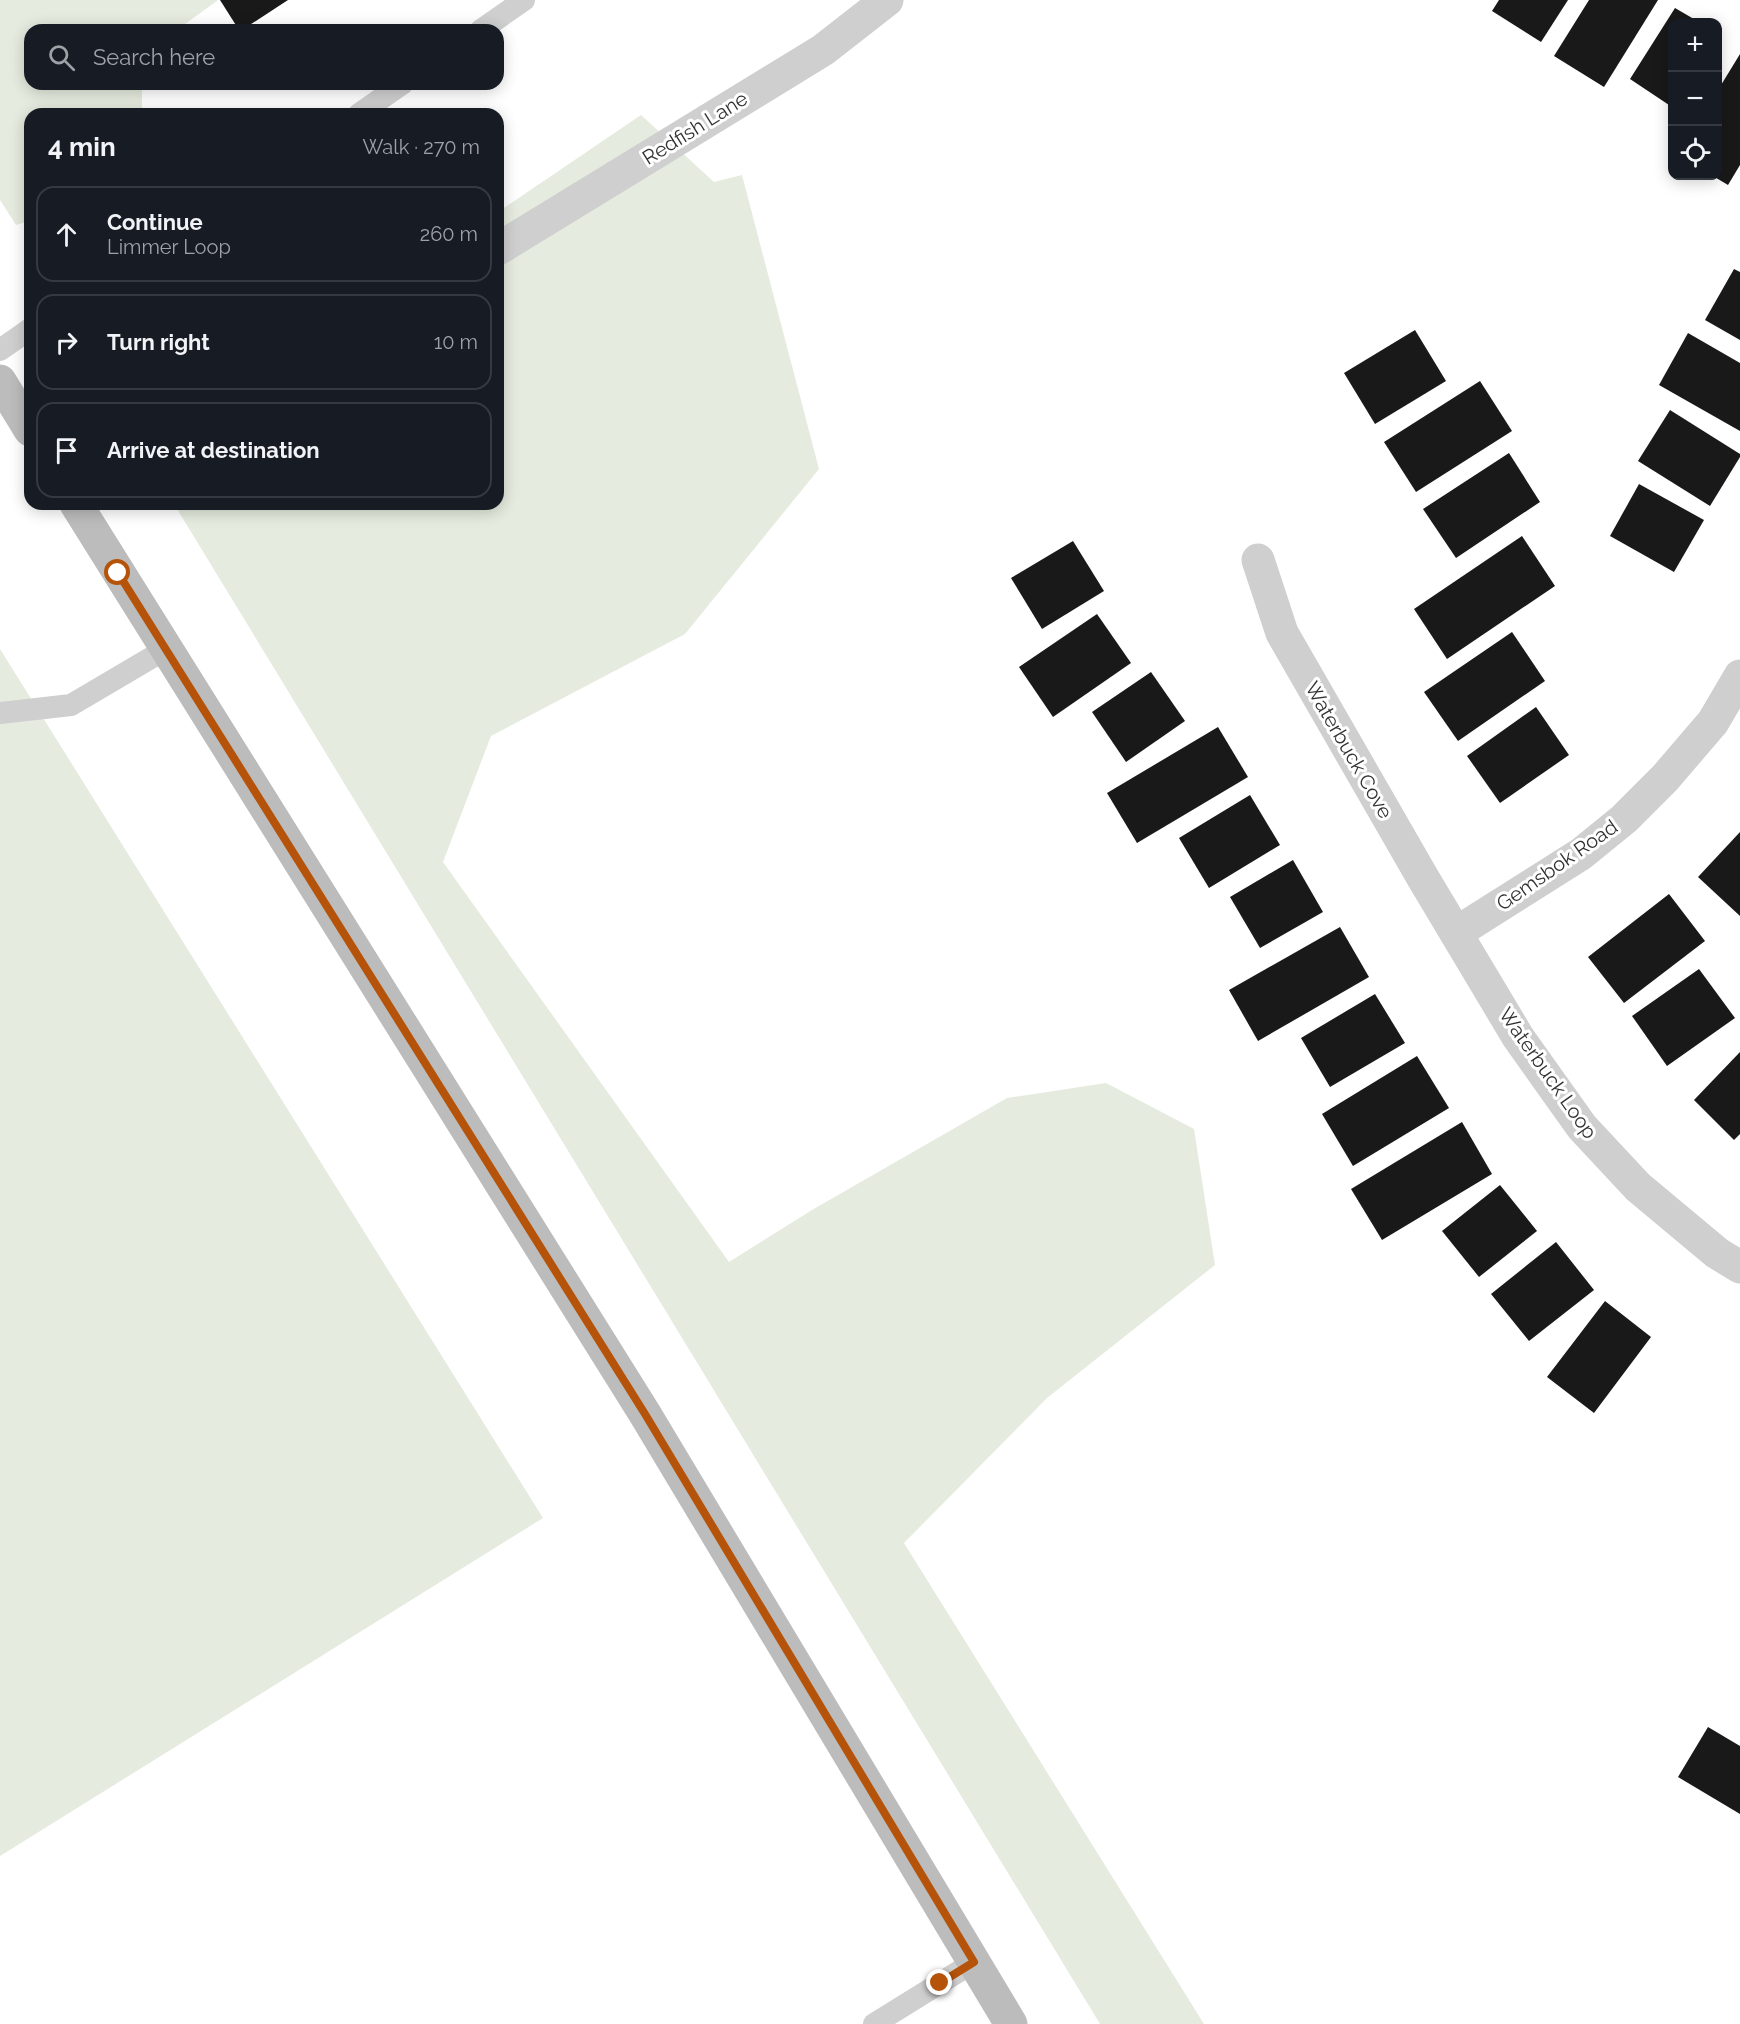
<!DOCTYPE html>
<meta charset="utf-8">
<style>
body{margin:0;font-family:Raleway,sans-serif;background:#242831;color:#f1f3f6}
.controls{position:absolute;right:18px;top:18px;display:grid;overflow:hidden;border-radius:12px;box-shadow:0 3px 15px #0003}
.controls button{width:54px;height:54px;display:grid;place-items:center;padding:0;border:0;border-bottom:2px solid #363941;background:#171b24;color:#f1f3f6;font:30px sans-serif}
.stop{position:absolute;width:18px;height:18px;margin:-14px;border:4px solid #b45309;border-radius:50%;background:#fff}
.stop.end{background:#b45309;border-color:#fff;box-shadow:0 2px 6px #0008}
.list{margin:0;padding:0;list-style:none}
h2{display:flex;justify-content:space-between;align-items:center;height:78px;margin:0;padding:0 24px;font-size:26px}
h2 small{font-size:20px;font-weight:400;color:#9ea1a6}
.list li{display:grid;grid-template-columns:39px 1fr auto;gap:18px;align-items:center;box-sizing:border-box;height:96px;margin:0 12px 12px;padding:0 12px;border:2px solid #363941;border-radius:18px}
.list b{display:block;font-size:22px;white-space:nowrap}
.list p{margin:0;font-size:20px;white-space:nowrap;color:#9ea1a6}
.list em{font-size:20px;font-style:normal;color:#9ea1a6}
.icon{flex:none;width:33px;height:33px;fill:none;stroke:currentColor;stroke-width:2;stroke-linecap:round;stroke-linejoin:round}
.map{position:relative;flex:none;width:1740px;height:2024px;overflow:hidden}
.search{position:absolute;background:#171b24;box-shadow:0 3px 15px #0003;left:24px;top:24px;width:480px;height:66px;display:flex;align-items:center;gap:15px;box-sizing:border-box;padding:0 21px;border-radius:18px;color:#9ea1a6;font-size:22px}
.panel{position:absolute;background:#171b24;box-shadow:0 3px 15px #0003;left:24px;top:108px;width:480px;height:402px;border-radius:18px}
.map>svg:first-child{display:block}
</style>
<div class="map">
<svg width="1740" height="2024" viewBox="0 0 1740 2024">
<rect width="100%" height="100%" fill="#fff"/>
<g fill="#e5ebde">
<polygon points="0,0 218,0 177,30 30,30 30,84 142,84 142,114 30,114 30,221 16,225 0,200"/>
<polygon points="641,115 714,182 742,175 819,469 685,634 491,736 443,862 729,1262 812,1210 1007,1098 1106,1083 1194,1129 1215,1265 1047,1398 904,1543 1204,2024 1100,2024 174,504 498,504 498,212"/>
<polygon points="0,649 543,1518 0,1856"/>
</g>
<g fill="#191919">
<polygon points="220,0 288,0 242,30 239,30"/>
<polygon points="1499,0 1568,0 1541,42 1492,11"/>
<polygon points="1589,0 1658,0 1604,87 1554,56"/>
<polygon points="1675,8 1699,22 1672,22 1672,107 1630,79"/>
<polygon points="1740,54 1740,165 1728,185 1713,176 1718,176 1718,90"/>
<polygon points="1734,269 1740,272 1740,340 1705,320"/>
<polygon points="1415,330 1446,381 1375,424 1344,373"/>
<polygon points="1688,333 1740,363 1740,431 1659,385"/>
<polygon points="1480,381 1512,431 1416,492 1384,442"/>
<polygon points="1670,410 1740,454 1740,457 1710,506 1638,461"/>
<polygon points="1509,453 1540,502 1456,558 1423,509"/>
<polygon points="1639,484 1704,520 1674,572 1610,536"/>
<polygon points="1522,536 1555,586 1447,659 1414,609"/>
<polygon points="1073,541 1104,591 1042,629 1011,578"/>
<polygon points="1097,614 1131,663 1053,717 1019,667"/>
<polygon points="1512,632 1545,681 1458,741 1424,692"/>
<polygon points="1151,672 1185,721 1126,762 1092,712"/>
<polygon points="1536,707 1569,755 1500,803 1467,756"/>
<polygon points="1218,727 1248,777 1137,843 1107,793"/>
<polygon points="1250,795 1280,845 1209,888 1179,838"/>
<polygon points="1740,832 1740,916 1698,877"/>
<polygon points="1293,860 1323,912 1260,948 1230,897"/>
<polygon points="1669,894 1705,941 1624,1003 1588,957"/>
<polygon points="1340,927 1369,977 1258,1041 1229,990"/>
<polygon points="1699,969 1735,1018 1667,1066 1632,1016"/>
<polygon points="1375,994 1405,1043 1330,1087 1301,1038"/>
<polygon points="1740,1052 1740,1134 1734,1140 1694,1100"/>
<polygon points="1417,1056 1449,1108 1353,1166 1322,1114"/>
<polygon points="1462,1122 1492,1174 1382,1240 1351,1189"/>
<polygon points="1500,1185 1537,1231 1479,1277 1442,1231"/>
<polygon points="1556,1242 1594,1290 1529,1341 1491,1294"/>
<polygon points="1605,1301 1651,1337 1594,1413 1547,1377"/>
<polygon points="1708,1727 1740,1746 1740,1814 1678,1777"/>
</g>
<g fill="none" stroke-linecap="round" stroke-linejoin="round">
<g stroke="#cfcfcf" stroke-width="22">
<polyline points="481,30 524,0"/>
<polyline points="359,114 402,84"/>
<polyline points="0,350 30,329"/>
<polyline points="0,713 71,705 166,649"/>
<polyline points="874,2024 974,1962"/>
</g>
<g stroke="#cfcfcf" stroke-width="33">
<polyline points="498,249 823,50 887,0"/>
<polyline points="1258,560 1282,633 1423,878 1518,1037 1582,1127 1638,1187 1717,1253 1740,1267"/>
<polyline points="1456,933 1581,854 1624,819 1665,778 1713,722 1740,676"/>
</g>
<g stroke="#bcbcbc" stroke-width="33">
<polyline points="0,381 30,430"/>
<polyline points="76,504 645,1414 1011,2024"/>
</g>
</g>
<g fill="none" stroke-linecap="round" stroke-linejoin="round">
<polyline stroke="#b45309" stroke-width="8" points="118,573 645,1414 974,1962 940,1983"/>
</g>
<g text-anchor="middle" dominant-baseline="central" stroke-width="6" stroke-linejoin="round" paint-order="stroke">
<g font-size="20" fill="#323232" stroke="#fff">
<text transform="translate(695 128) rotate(-32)">Redfish Lane</text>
<text transform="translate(1349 750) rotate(60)">Waterbuck Cove</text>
<text transform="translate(1557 865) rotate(-35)">Gemsbok Road</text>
<text transform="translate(1548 1073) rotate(55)">Waterbuck Loop</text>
</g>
</g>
</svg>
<div class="controls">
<button>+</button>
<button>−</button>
<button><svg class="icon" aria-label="locate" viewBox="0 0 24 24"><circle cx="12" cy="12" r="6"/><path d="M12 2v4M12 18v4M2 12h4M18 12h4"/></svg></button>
</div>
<div class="stop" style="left:118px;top:573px"></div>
<div class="stop end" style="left:940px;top:1983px"></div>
<div class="search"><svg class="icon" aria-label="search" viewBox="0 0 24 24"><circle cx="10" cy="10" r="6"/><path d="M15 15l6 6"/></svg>Search here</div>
<section class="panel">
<h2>4 min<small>Walk · 270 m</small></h2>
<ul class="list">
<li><svg class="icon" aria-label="ahead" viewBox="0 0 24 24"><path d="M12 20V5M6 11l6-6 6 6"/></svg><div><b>Continue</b><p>Limmer Loop</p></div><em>260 m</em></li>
<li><svg class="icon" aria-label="right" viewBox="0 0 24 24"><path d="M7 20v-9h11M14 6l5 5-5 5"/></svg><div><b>Turn right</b></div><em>10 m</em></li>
<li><svg class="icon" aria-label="arrive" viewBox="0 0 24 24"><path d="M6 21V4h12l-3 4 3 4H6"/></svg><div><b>Arrive at destination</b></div></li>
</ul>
</section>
</div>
